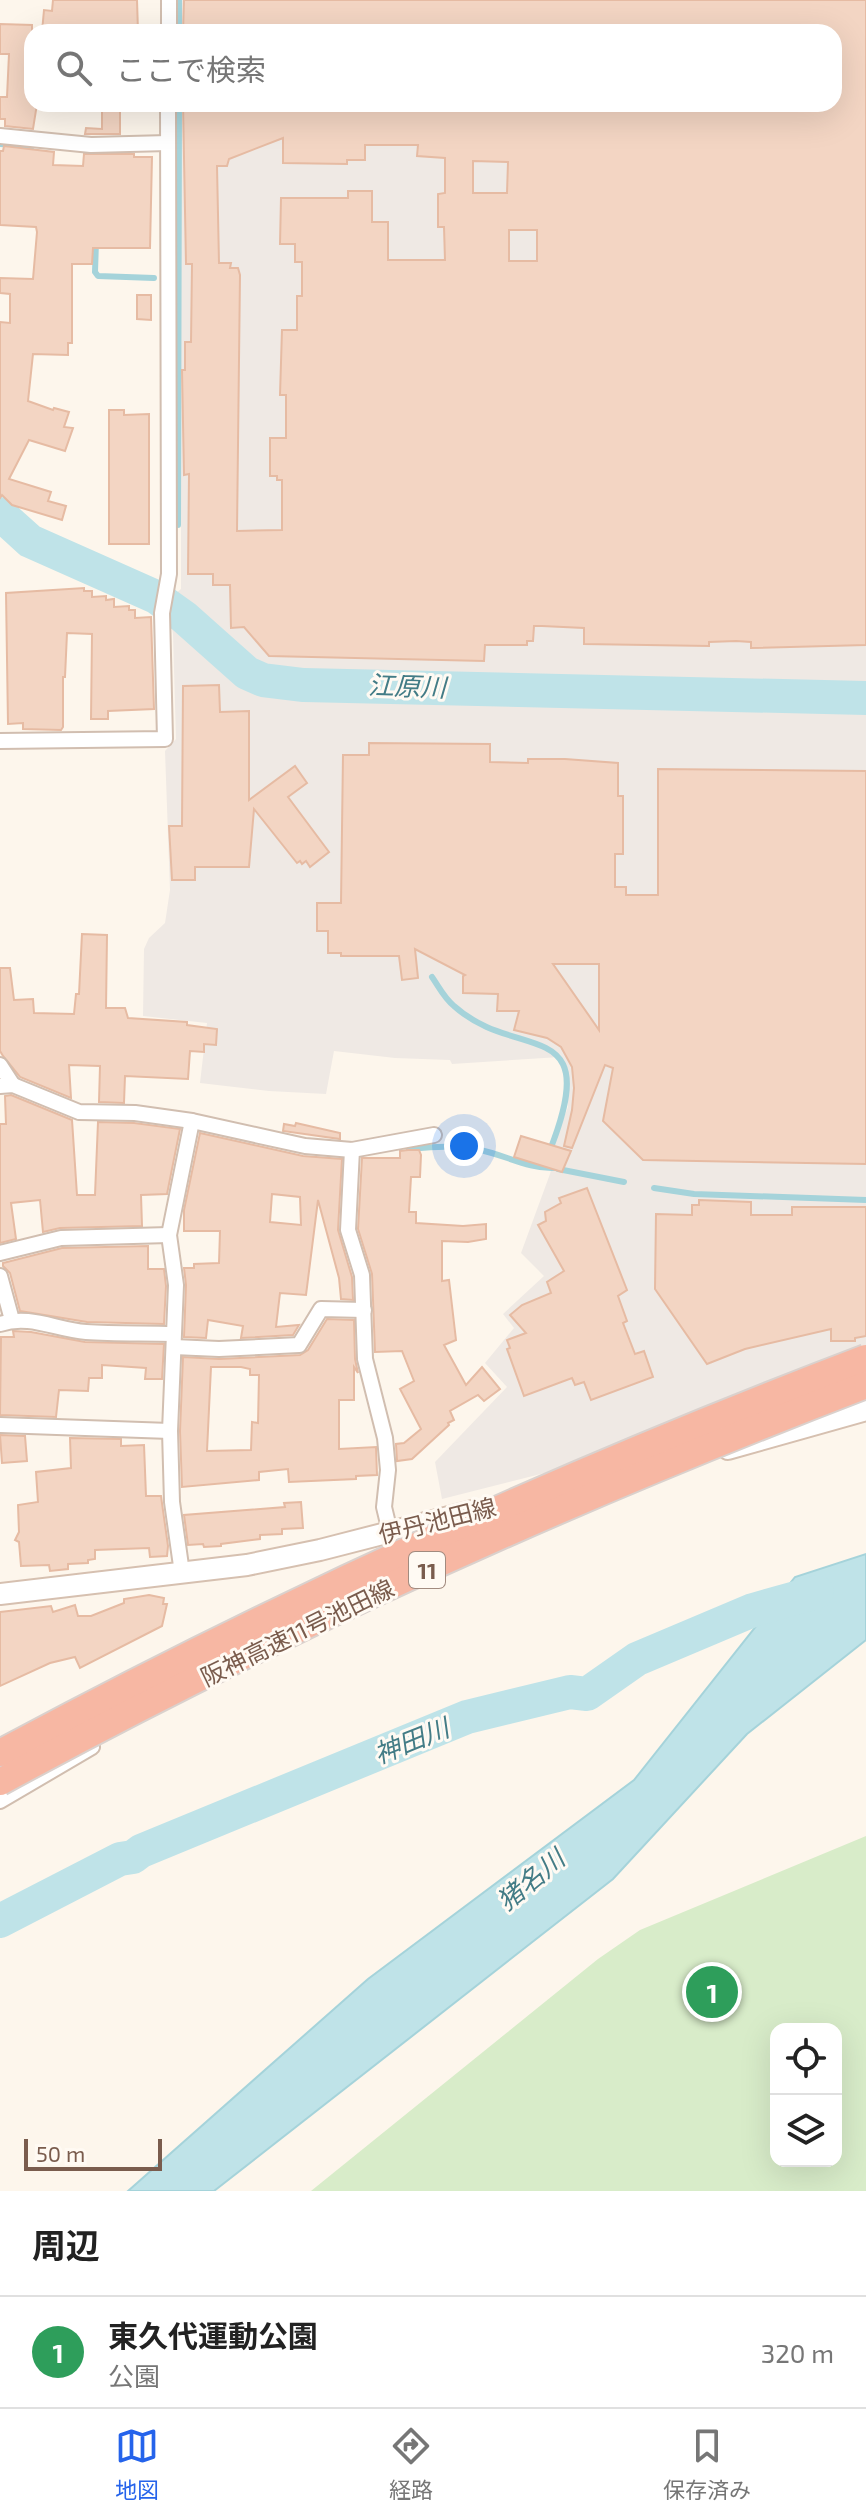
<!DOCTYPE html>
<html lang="ja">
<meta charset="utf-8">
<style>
body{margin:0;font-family:"Exo 2","Noto Sans JP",sans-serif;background:#f6f6f6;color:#222}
.controls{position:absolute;right:24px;bottom:24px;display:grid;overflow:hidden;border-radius:16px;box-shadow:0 8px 32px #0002}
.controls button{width:72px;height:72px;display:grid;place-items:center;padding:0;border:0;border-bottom:2px solid #e0e0e0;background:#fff;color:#222;font:40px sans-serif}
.scale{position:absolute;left:24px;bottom:20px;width:138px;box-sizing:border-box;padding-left:8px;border:4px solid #7a5c4d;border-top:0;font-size:22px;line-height:28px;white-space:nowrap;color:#7a5c4d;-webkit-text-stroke:6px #fffaf3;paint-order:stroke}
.you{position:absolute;left:464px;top:1146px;width:28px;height:28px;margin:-20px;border:6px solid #fff;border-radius:50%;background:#1a73e8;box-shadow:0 0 0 12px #1a73e833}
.badge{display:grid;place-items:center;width:52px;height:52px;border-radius:50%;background:#2563eb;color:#fff;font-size:26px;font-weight:700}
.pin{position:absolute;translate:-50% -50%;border:4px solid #fff;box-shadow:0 2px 8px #0006}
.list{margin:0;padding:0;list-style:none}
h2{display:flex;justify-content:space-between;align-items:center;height:104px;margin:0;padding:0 32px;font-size:34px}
h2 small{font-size:26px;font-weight:400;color:#767676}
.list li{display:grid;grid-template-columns:52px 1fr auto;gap:24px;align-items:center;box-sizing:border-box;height:112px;padding:0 32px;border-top:2px solid #e0e0e0}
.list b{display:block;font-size:30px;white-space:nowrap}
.list p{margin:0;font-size:26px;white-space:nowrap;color:#767676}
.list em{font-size:26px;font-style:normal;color:#767676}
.icon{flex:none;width:44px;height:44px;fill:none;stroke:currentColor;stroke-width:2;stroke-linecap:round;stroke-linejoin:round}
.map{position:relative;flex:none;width:866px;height:2191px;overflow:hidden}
.search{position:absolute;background:#fff;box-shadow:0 8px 32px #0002;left:24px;right:24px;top:24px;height:88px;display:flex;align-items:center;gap:20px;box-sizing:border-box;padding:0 28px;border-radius:24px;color:#767676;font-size:30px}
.sheet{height:216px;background:#fff}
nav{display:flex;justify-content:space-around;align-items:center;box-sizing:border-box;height:112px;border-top:2px solid #e0e0e0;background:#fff;font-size:22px;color:#767676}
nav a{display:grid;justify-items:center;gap:4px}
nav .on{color:#2563eb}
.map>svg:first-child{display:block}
</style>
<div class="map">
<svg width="866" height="2191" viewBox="0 0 866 2191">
<rect width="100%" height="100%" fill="#fdf6ec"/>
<polygon fill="#efe9e4" points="181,0 866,0 866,1392 442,1499 435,1462 507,1387 485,1363 514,1328 503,1314 544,1276 521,1253 550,1174 553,1163 552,1148 568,1107 567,1074 560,1057 452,1064 450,1060 395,1058 334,1051 326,1094 269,1091 200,1083 207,1023 143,1016 144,949 149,938 165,923 170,890 165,751 176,739 173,634 170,618 172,596 181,589 181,104 834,104 834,32 181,32"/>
<path fill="#d8ecc9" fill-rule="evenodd" d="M866,1836V2191H311L598,1959L640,1930ZM776,2029H836V2161H776Z"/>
<polygon fill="#bfe3e8" stroke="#a5d3da" stroke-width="2" points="866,1554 866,1640 747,1734 613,1879 214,2191 128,2191 368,1979 634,1780 795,1577"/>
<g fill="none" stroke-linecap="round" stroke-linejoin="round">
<g stroke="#a5d3da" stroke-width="6">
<polyline points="179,32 179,0"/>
<polyline points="0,144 32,146"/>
<polyline points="96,241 95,272 98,276 154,278"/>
<polyline points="178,525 179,104"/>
<polyline points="178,600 178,612"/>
<path d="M432,977C439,987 444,998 454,1006C517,1063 604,1013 550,1150"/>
<path d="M409,1149C433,1147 456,1145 480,1150C505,1155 529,1169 554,1168"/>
<polyline points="558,1169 624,1182"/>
<polyline points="654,1188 694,1194 866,1200"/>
</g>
<g stroke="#bfe3e8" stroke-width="34">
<polyline points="0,514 30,541 156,597 184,617 247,673 263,680 304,685 866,698"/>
<polyline points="0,1921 120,1859 133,1857 141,1851 467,1717 570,1692 587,1694 637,1659 753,1610 817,1592"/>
</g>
</g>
<g fill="#f3d5c3" stroke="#e6bba3" stroke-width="2" fill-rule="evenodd">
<polygon points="53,0 137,0 138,32 42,32 44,10 52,11"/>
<path d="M184,0H866V645L751,648V642L736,641L709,642V646L584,644V628L542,626H534L533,641H527V645H485L484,661L269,656L244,627L231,628L230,585H213V574H188L189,474L184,475L182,370H185V342H191L192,264H186L183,104H834V32H183ZM283,138V163L347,164V160H365V145H418L417,156L445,158V193L438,194V227H444L445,260H388V222H372V191H348V198H281L280,244H295V262H302V296H297V330H282L280,395H286V438H270V476H277V480H282V530L237,531L240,275L238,268H230L231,263H219L217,166H227L229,159ZM473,161L508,162L507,193H473ZM509,230H537V261H509Z"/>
<polygon points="0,24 32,25 32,104 37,104 33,129 5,126 5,119 0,119 0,97 7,97 9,54 0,54"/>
<polygon points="102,104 120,104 120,134 85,134 86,128 102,129"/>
<polygon points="4,146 54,152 53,165 83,166 84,154 134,154 134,157 152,157 150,248 93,248 92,264 72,264 72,343 68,343 68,355 33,354 28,401 53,410 54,408 69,412 64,427 73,428 65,451 29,440 9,479 51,492 48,501 66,506 62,520 12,505 2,495 0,498 0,322 10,323 10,294 0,293 0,278 33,279 37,232 36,227 0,225 0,151 3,151"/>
<polygon points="137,295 151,295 151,320 137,319"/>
<polygon points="109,410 124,410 124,415 149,414 149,544 109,544"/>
<polygon points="84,588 84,591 92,591 92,597 106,596 106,600 114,599 114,607 129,606 129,610 135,610 135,618 151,617 154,709 108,711 108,719 91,719 92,634 67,633 65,677 63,677 63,727 61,730 23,729 23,723 8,724 6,593"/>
<polygon points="219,685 220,712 249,711 249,800 295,766 307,783 288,797 329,852 310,867 306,861 302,864 300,861 297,863 254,809 249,867 195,867 195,880 172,880 169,826 182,826 183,686"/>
<path d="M369,743L490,744V762L528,763V759H565L618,763V796H623V854H615V887H626V895H658V769L866,771V1164L643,1160L603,1121L613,1068L605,1065L572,1148L564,1146L572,1110L574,1088L572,1067L561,1047L547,1038L514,1030L519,1011H497L498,994L463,993V976L465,975L415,949L418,978L402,980L399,956H341V953H328V931H317V903H341L343,755H369ZM553,964H599V1030Z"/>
<polygon points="82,934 107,935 106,1008 125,1008 128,1018 187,1022 187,1025 217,1029 216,1045 204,1044 204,1052 190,1051 188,1079 125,1076 124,1103 99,1102 100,1066 69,1065 71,1098 20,1077 3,1056 0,1051 0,968 10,968 14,1000 33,999 34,1013 74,1014 76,994 79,994"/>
<polygon points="11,1095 72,1120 77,1195 95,1195 98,1122 134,1123 180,1129 167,1194 141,1195 142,1226 60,1228 43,1232 40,1200 11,1203 16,1239 0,1243 0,1124 6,1124 5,1096"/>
<polygon points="296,1123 340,1133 340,1139 283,1131 284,1124 295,1126"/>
<path d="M200,1133L303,1156L342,1159L338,1230L352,1277L353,1300L341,1299L339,1278L318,1200L306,1295L280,1293L276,1327L299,1325L293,1335L241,1338L243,1326L208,1320L206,1338L184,1337L186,1285L184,1268H194V1264L219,1263L220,1231H184V1210ZM272,1194L300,1197L301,1225L270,1222Z"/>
<polygon points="521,1136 571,1151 562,1172 514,1157"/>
<polygon points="408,1150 419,1150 421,1155 420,1177 411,1177 409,1212 416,1212 416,1223 463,1226 486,1224 486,1239 468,1242 442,1241 442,1281 449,1280 456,1340 444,1345 466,1385 482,1367 500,1389 484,1401 478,1395 450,1411 454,1420 448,1423 449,1425 412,1459 397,1461 396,1444 404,1443 421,1429 400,1389 414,1381 402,1351 375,1352 372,1274 358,1229 362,1158 400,1158 400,1151"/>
<polygon points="587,1188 627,1290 618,1296 627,1321 623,1323 635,1354 644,1351 653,1377 591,1400 584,1382 575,1385 572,1378 524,1396 507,1349 510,1348 507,1340 526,1333 510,1315 522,1305 551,1293 547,1282 564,1271 538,1225 546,1221 545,1212 561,1203 559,1198"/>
<polygon points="699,1200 751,1202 751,1215 792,1215 792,1207 866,1207 866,1336 855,1338 855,1341 831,1341 831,1329 745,1349 707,1364 655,1289 656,1214 692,1215 692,1205 699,1205"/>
<polygon points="148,1246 148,1269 164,1269 166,1286 164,1324 87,1322 20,1311 10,1273 3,1266 3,1263 62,1248"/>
<path d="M327,1319L354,1320L355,1359L358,1373L354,1367V1400H339V1449L376,1447L377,1475L356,1476V1479L289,1482L288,1469L259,1472V1480L182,1487L180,1431L183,1357L219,1359L300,1355L308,1350ZM211,1367H241L250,1369V1375H259L258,1423L252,1422L251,1450L207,1451Z"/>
<polygon points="13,1331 31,1332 85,1342 164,1344 162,1379 145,1379 146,1368 102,1365 102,1378 89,1378 88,1391 59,1390 56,1417 0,1415 1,1337 14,1337"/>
<polygon points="0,1435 25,1436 27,1461 2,1463"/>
<polygon points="70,1438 121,1439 121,1446 144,1445 146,1496 161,1496 168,1546 167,1556 150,1557 149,1548 95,1550 95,1559 88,1560 88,1563 68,1564 68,1569 50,1571 49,1565 21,1566 19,1542 15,1540 19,1532 18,1505 38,1502 36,1472 71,1468"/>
<polygon points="301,1502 303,1528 282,1529 282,1534 260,1535 260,1539 221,1544 221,1546 204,1547 203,1544 188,1545 184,1515 285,1507 284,1503"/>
<polygon points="149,1595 164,1598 163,1604 167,1604 162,1626 80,1668 75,1657 50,1663 0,1686 0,1612 51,1606 53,1612 75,1605 78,1616 91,1616 124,1603 124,1599"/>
</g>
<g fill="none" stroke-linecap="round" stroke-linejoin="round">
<g stroke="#d1beb0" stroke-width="18">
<g id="street">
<polyline points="169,32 169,0"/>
<polyline points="0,136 91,145 168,143"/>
<polyline points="0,741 165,739 162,613 169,574 168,104"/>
<polyline points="0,1065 13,1085"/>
<polyline points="0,1086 13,1085 79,1112 135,1113 192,1121 305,1146 352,1150 434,1135"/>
<polyline points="352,1150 348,1230 362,1275 365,1359 385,1438 388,1470 384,1507 390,1532"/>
<polyline points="0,1253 61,1238 169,1235"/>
<polyline points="0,1276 12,1320"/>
<path d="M0,1324C30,1314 56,1330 86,1332C115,1334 144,1333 173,1334"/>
<polyline points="174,1347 219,1349 299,1345 321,1309 364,1310"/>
<polyline points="0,1425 170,1431"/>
<polyline points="182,1573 172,1502 170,1431 176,1285 169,1235 192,1121"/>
<polyline points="0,1801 92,1747"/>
</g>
</g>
<g stroke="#d6c0b0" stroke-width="24">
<g id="secondary">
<polyline points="728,1449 866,1410"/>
<polyline points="0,1594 247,1565 320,1550 472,1511"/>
</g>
</g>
<use href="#street" stroke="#fff" stroke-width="14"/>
<use href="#secondary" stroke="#fff" stroke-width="20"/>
<g stroke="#dad1cd" stroke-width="30" stroke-linecap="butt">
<g id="highway-bridge">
<path d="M0,1753C279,1603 569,1471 866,1358"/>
<path d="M0,1782C279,1630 569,1499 866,1385"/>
</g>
</g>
<use href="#highway-bridge" stroke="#f7b7a3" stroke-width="26"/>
</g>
<g text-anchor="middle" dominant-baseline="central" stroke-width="6" stroke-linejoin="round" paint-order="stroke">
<rect fill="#fffaf3" stroke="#a28b7f" stroke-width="2" x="409" y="1552" width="36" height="36" rx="6"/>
<g font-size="22" font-weight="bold" fill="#7a5c4d">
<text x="427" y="1570">11</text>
</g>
<g font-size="24" fill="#7a5c4d" stroke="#fffaf3">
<text transform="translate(437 1520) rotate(-14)">伊丹池田線</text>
<text transform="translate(297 1632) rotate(-26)">阪神高速11号池田線</text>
</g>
<g font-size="26" font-style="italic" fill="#437c86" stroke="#fffaf3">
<text transform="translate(407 685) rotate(2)">江原川</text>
<text transform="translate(411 1740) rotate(-22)">神田川</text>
<text transform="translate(530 1879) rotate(-40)">猪名川</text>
</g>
</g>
</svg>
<div class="controls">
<button><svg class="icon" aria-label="locate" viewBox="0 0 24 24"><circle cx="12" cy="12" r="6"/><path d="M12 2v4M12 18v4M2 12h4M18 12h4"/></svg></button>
<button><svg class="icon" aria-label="layers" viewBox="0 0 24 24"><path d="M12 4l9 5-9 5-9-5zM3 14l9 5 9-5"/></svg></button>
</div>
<div class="scale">50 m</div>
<div class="you"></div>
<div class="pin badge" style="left:712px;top:1992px;background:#2e9e5b">1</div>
<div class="search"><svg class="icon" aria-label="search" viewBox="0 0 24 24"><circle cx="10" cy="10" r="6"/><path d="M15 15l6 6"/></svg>ここで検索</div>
</div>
<section class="sheet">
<h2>周辺<small></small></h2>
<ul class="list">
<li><span class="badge" style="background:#2e9e5b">1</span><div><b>東久代運動公園</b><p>公園</p></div><em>320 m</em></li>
</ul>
</section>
<nav>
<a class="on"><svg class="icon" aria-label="map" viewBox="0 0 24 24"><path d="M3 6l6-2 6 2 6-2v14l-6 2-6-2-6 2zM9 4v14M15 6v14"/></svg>地図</a>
<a><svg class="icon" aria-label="directions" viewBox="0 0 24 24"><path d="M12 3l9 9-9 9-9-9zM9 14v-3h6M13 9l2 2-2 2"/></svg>経路</a>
<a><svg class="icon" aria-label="saved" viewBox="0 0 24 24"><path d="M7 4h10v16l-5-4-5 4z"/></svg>保存済み</a>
</nav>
